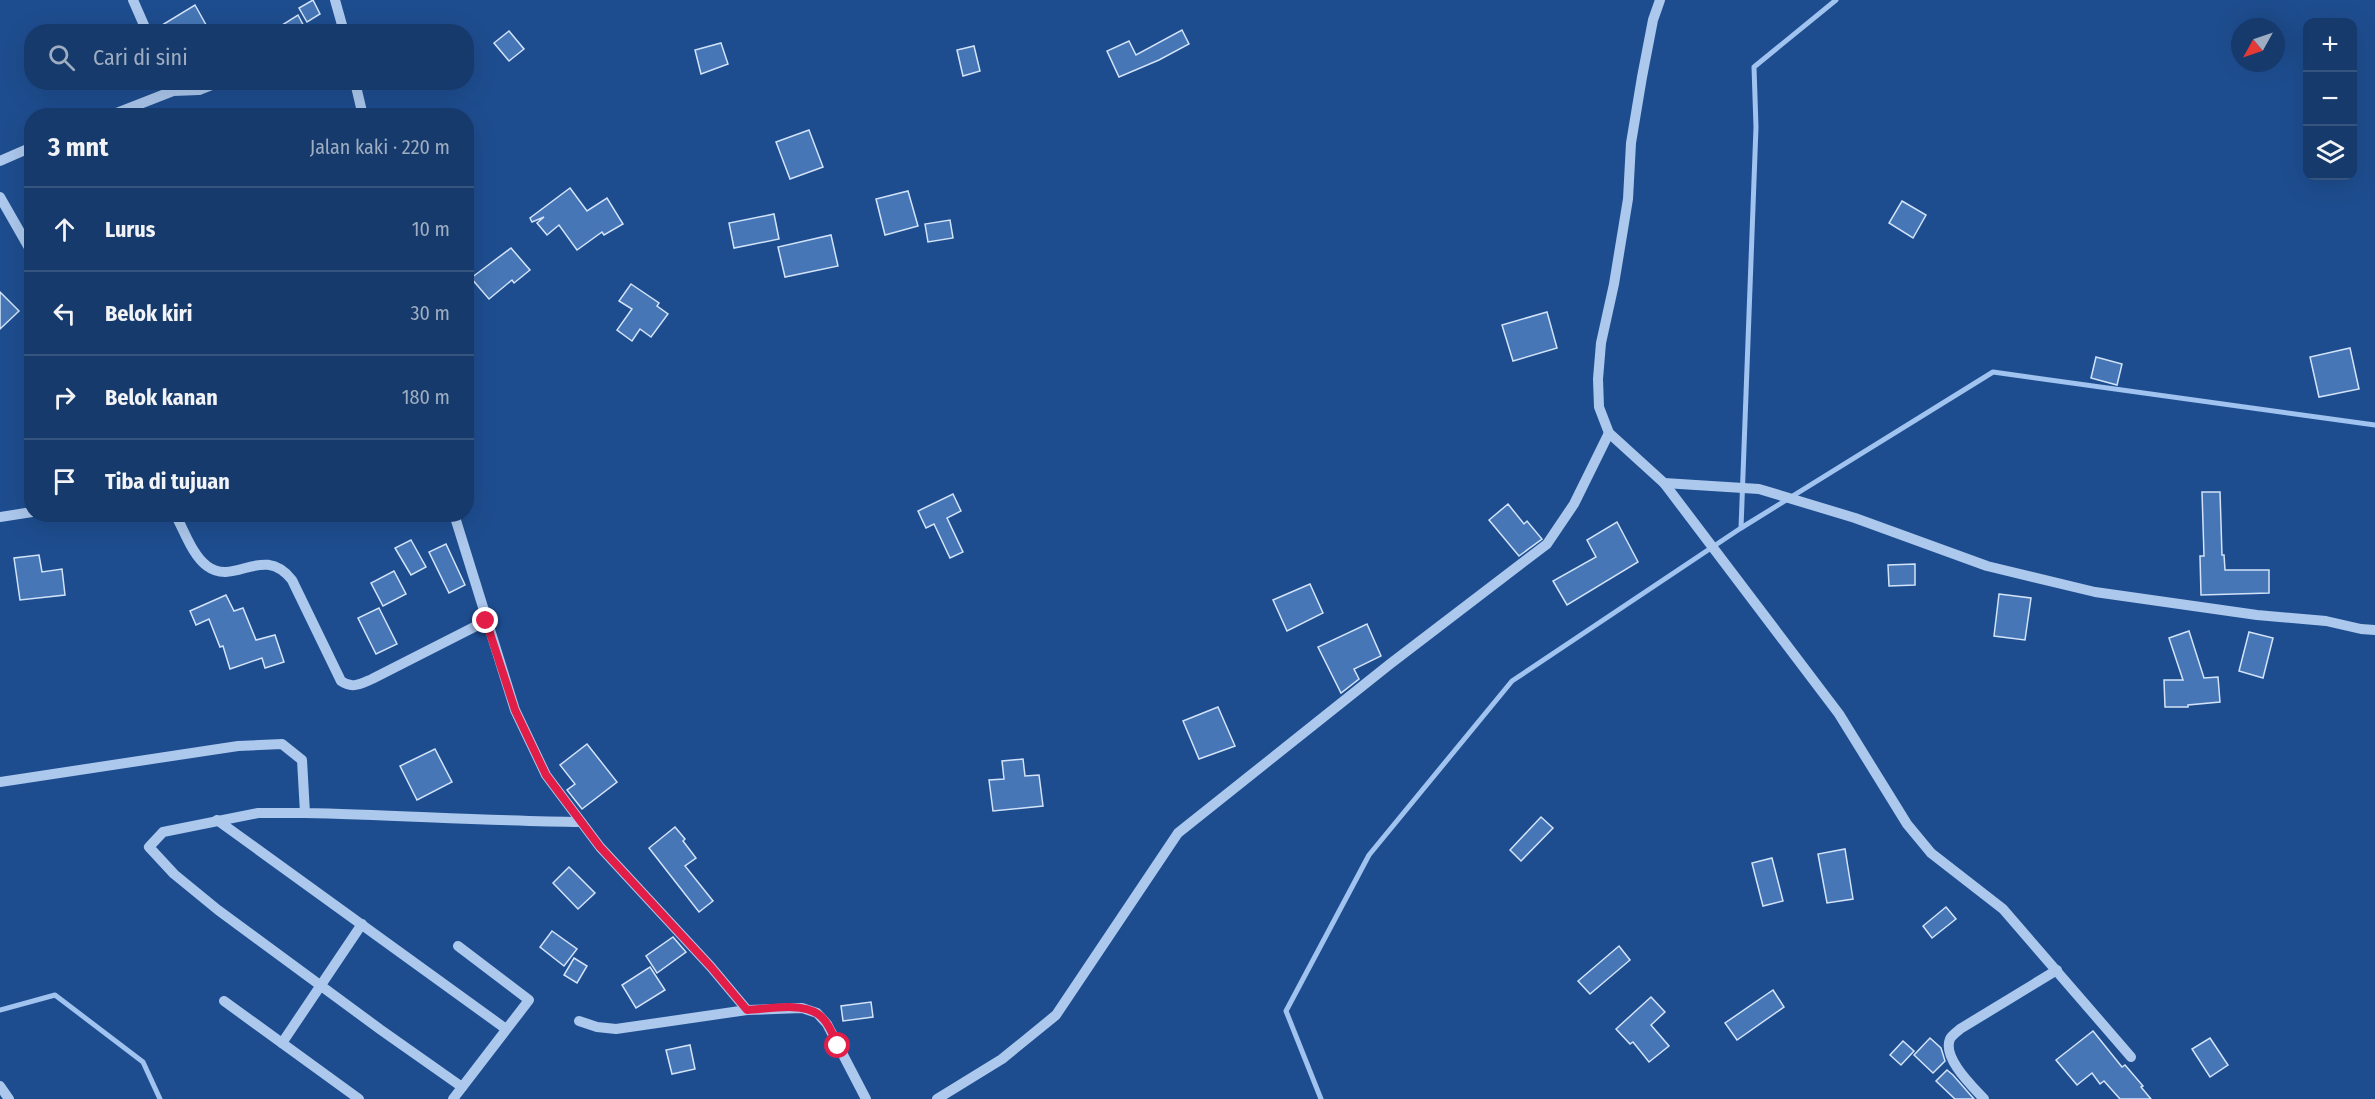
<!DOCTYPE html>
<html lang="id">
<meta charset="utf-8">
<style>
body{margin:0;font-family:"Fira Sans Condensed",sans-serif;background:#234573;color:#f1f3f6}
.controls{position:absolute;right:18px;top:18px;display:grid;overflow:hidden;border-radius:12px;box-shadow:0 6px 24px #0002}
.controls button{width:54px;height:54px;display:grid;place-items:center;padding:0;border:0;border-bottom:2px solid #35547e;background:#163a6b;color:#f1f3f6;font:30px sans-serif}
.compass{position:absolute;left:2231px;top:18px;width:54px;height:54px;border-radius:50%;background:#163a6b;box-shadow:0 6px 24px #0002;rotate:230deg}
.stop{position:absolute;width:18px;height:18px;margin:-14px;border:4px solid #e11d48;border-radius:50%;background:#fff}
.stop.end{background:#e11d48;border-color:#fff;box-shadow:0 2px 6px #0008}
.list{margin:0;padding:0;list-style:none}
h2{display:flex;justify-content:space-between;align-items:center;height:78px;margin:0;padding:0 24px;font-size:26px}
h2 small{font-size:20px;font-weight:400;color:#9eadc1}
.list li{display:grid;grid-template-columns:39px 1fr auto;gap:18px;align-items:center;box-sizing:border-box;height:84px;padding:0 24px;border-top:2px solid #35547e}
.list b{display:block;font-size:22px;white-space:nowrap}
.list em{font-size:20px;font-style:normal;color:#9eadc1}
.icon{flex:none;width:33px;height:33px;fill:none;stroke:currentColor;stroke-width:2;stroke-linecap:round;stroke-linejoin:round}
.map{position:relative;flex:none;width:2375px;height:1099px;overflow:hidden}
.search{position:absolute;background:#163a6b;box-shadow:0 6px 24px #0002;left:24px;top:24px;width:450px;height:66px;display:flex;align-items:center;gap:15px;box-sizing:border-box;padding:0 21px;border-radius:24px;color:#9eadc1;font-size:22px}
.panel{position:absolute;background:#163a6b;box-shadow:0 6px 24px #0002;left:24px;top:108px;width:450px;height:414px;border-radius:24px}
.map>svg:first-child{display:block}
</style>
<div class="map">
<svg width="2375" height="1099" viewBox="0 0 2375 1099">
<rect width="100%" height="100%" fill="#1e4d8f"/>
<g fill="none" stroke-linecap="round" stroke-linejoin="round">
<g stroke="#a0c3ef" stroke-width="5">
<polyline points="1741,528 1756,127 1754,67 1836,0"/>
<polyline points="0,1010 55,995 143,1062 160,1099"/>
<polyline points="1321,1099 1286,1011 1369,855 1512,681 1741,528 1993,372 2375,425"/>
</g>
</g>
<g fill="#4676b6" stroke="#d2e3f9" stroke-width="1.5">
<polygon points="313,0 320,14 307,22 299,8"/>
<polygon points="195,5 210,32 154,32 154,30"/>
<polygon points="298,15 307,32 271,32"/>
<polygon points="1182,30 1189,44 1159,60 1119,77 1107,51 1129,41 1136,55"/>
<polygon points="509,31 524,49 509,61 494,43"/>
<polygon points="721,43 728,64 701,74 695,50"/>
<polygon points="974,46 980,71 963,76 957,50"/>
<polygon points="809,130 823,167 790,179 776,142"/>
<polygon points="570,188 587,211 607,198 623,224 604,235 602,232 577,250 559,225 547,235 537,223 544,217 532,222 530,218"/>
<polygon points="908,191 918,226 885,235 876,199"/>
<polygon points="1902,201 1926,215 1913,238 1889,223"/>
<polygon points="774,214 779,239 734,248 729,223"/>
<polygon points="950,220 953,238 928,242 925,224"/>
<polygon points="831,235 838,266 785,277 778,247"/>
<polygon points="511,248 530,270 514,283 512,280 489,299 471,278"/>
<polygon points="631,284 659,303 657,306 668,314 651,337 640,329 632,341 617,330 632,309 619,301"/>
<polygon points="0,292 19,311 0,329"/>
<polygon points="1547,312 1557,348 1513,361 1502,325"/>
<polygon points="2350,348 2359,389 2319,397 2310,357"/>
<polygon points="2096,357 2122,364 2117,385 2091,378"/>
<polygon points="2202,492 2220,492 2222,555 2224,555 2225,570 2269,570 2269,593 2201,595 2200,556 2204,556"/>
<polygon points="953,494 961,511 947,518 963,552 950,558 934,524 926,528 918,511"/>
<polygon points="1508,504 1524,524 1527,521 1542,539 1519,556 1489,520"/>
<polygon points="1617,522 1638,562 1567,605 1553,581 1596,557 1587,540"/>
<polygon points="411,540 426,567 411,575 395,548"/>
<polygon points="446,544 465,585 449,593 429,552"/>
<polygon points="39,555 42,572 62,569 65,595 20,600 14,558"/>
<polygon points="1915,564 1915,585 1889,586 1888,565"/>
<polygon points="394,571 406,594 383,606 371,583"/>
<polygon points="1310,584 1323,613 1287,631 1273,600"/>
<polygon points="1999,594 2031,598 2025,640 1994,636"/>
<polygon points="226,595 234,611 243,608 256,640 275,635 284,662 265,668 262,658 230,669 223,646 220,647 209,619 196,625 190,611"/>
<polygon points="379,608 397,644 376,654 358,618"/>
<polygon points="1367,624 1381,656 1354,669 1359,679 1341,693 1318,647"/>
<polygon points="2189,631 2204,678 2218,677 2220,702 2188,705 2188,707 2165,707 2164,680 2183,680 2169,638"/>
<polygon points="2249,632 2273,638 2263,678 2239,671"/>
<polygon points="1218,707 1235,746 1199,759 1183,721"/>
<polygon points="587,744 617,782 582,809 567,790 575,784 560,765"/>
<polygon points="435,749 452,782 417,800 400,766"/>
<polygon points="1023,759 1025,776 1039,775 1043,806 993,811 989,780 1004,779 1002,761"/>
<polygon points="1541,817 1553,828 1521,861 1510,850"/>
<polygon points="675,827 685,839 683,841 696,858 685,866 713,901 699,912 649,848"/>
<polygon points="1845,849 1853,899 1827,903 1818,854"/>
<polygon points="1772,858 1783,901 1763,906 1752,863"/>
<polygon points="569,867 595,893 578,909 553,883"/>
<polygon points="1946,907 1956,919 1932,938 1923,926"/>
<polygon points="552,931 577,949 564,966 540,947"/>
<polygon points="673,937 686,952 657,973 646,956"/>
<polygon points="1619,946 1630,960 1590,994 1578,981"/>
<polygon points="574,958 587,966 577,983 564,975"/>
<polygon points="650,967 665,990 636,1008 622,985"/>
<polygon points="1773,990 1784,1007 1737,1040 1725,1023"/>
<polygon points="1651,997 1665,1012 1651,1025 1669,1046 1649,1062 1633,1042 1630,1044 1616,1029"/>
<polygon points="871,1002 873,1017 843,1021 841,1006"/>
<polygon points="2093,1031 2122,1067 2125,1065 2143,1086 2141,1087 2151,1099 2120,1099 2104,1081 2100,1084 2092,1073 2077,1085 2056,1060"/>
<polygon points="1930,1038 1941,1048 1945,1061 1933,1073 1914,1055"/>
<polygon points="2210,1038 2228,1065 2210,1077 2192,1049"/>
<polygon points="1903,1041 1914,1051 1901,1065 1890,1055"/>
<polygon points="690,1045 695,1069 672,1074 666,1050"/>
<polygon points="1947,1070 1953,1075 1974,1099 1955,1099 1936,1081"/>
</g>
<g fill="none" stroke-linecap="round" stroke-linejoin="round">
<g stroke="#acc8ed" stroke-width="10">
<polyline points="133,0 147,32"/>
<polyline points="335,0 344,32"/>
<polyline points="1660,0 1653,20 1642,77 1631,143 1628,199 1614,284 1601,343 1598,379 1599,407 1609,433 1664,483 1759,489 1855,518 1987,566 2095,592 2257,615 2326,621 2361,629 2375,630"/>
<polyline points="355,82 363,116"/>
<polyline points="109,116 173,91 199,90 219,82"/>
<polyline points="0,161 32,147"/>
<polyline points="0,197 32,253"/>
<polyline points="1664,483 1839,714 1907,824 1931,853 2003,909 2131,1057"/>
<path d="M175,514C184,530 192,555 207,566C235,587 263,543 292,580L341,681C352,689 360,684 372,679L486,621"/>
<polyline points="454,514 515,710 546,775 600,847 711,967 747,1010 802,1008 817,1013 827,1024 866,1099"/>
<polyline points="0,517 32,512"/>
<path d="M0,782L238,746L282,744L302,760L305,813C397,815 489,821 581,822"/>
<polyline points="305,813 258,813 163,832 149,847 174,874 218,910 381,1030 462,1087"/>
<polyline points="217,820 506,1029"/>
<polyline points="224,1001 359,1099"/>
<polyline points="579,1021 597,1027 616,1029 747,1010"/>
<polyline points="282,1043 362,924"/>
<polyline points="0,1086 9,1099"/>
<polyline points="453,1099 529,1000 458,946"/>
<polyline points="937,1099 1002,1059 1056,1015 1178,833 1390,664 1547,544 1574,504 1609,433"/>
<path d="M1984,1099C1973,1087 1942,1058 1950,1039C1952,1035 1957,1032 1960,1029L2057,970"/>
</g>
</g>
<g fill="none" stroke-linecap="round" stroke-linejoin="round">
<path stroke="#e11d48" stroke-width="8" d="M486,621L515,710L546,775L600,847L711,967L747,1010C768,1009 801,1002 818,1014C828,1021 833,1035 838,1046"/>
</g>
</svg>
<div class="controls">
<button>+</button>
<button>−</button>
<button><svg class="icon" aria-label="layers" viewBox="0 0 24 24"><path d="M12 4l9 5-9 5-9-5zM3 14l9 5 9-5"/></svg></button>
</div>
<svg class="compass" viewBox="-18 -18 36 36"><path d="M0-13l5 13h-10z" fill="#e53935"/><path d="M0 13l5-13h-10z" fill="#9eadc1"/></svg>
<div class="stop" style="left:838px;top:1046px"></div>
<div class="stop end" style="left:486px;top:621px"></div>
<div class="search"><svg class="icon" aria-label="search" viewBox="0 0 24 24"><circle cx="10" cy="10" r="6"/><path d="M15 15l6 6"/></svg>Cari di sini</div>
<section class="panel">
<h2>3 mnt<small>Jalan kaki · 220 m</small></h2>
<ul class="list">
<li><svg class="icon" aria-label="ahead" viewBox="0 0 24 24"><path d="M12 20V5M6 11l6-6 6 6"/></svg><div><b>Lurus</b></div><em>10 m</em></li>
<li><svg class="icon" aria-label="left" viewBox="0 0 24 24"><path d="M17 20v-9H6M10 6l-5 5 5 5"/></svg><div><b>Belok kiri</b></div><em>30 m</em></li>
<li><svg class="icon" aria-label="right" viewBox="0 0 24 24"><path d="M7 20v-9h11M14 6l5 5-5 5"/></svg><div><b>Belok kanan</b></div><em>180 m</em></li>
<li><svg class="icon" aria-label="arrive" viewBox="0 0 24 24"><path d="M6 21V4h12l-3 4 3 4H6"/></svg><div><b>Tiba di tujuan</b></div></li>
</ul>
</section>
</div>
